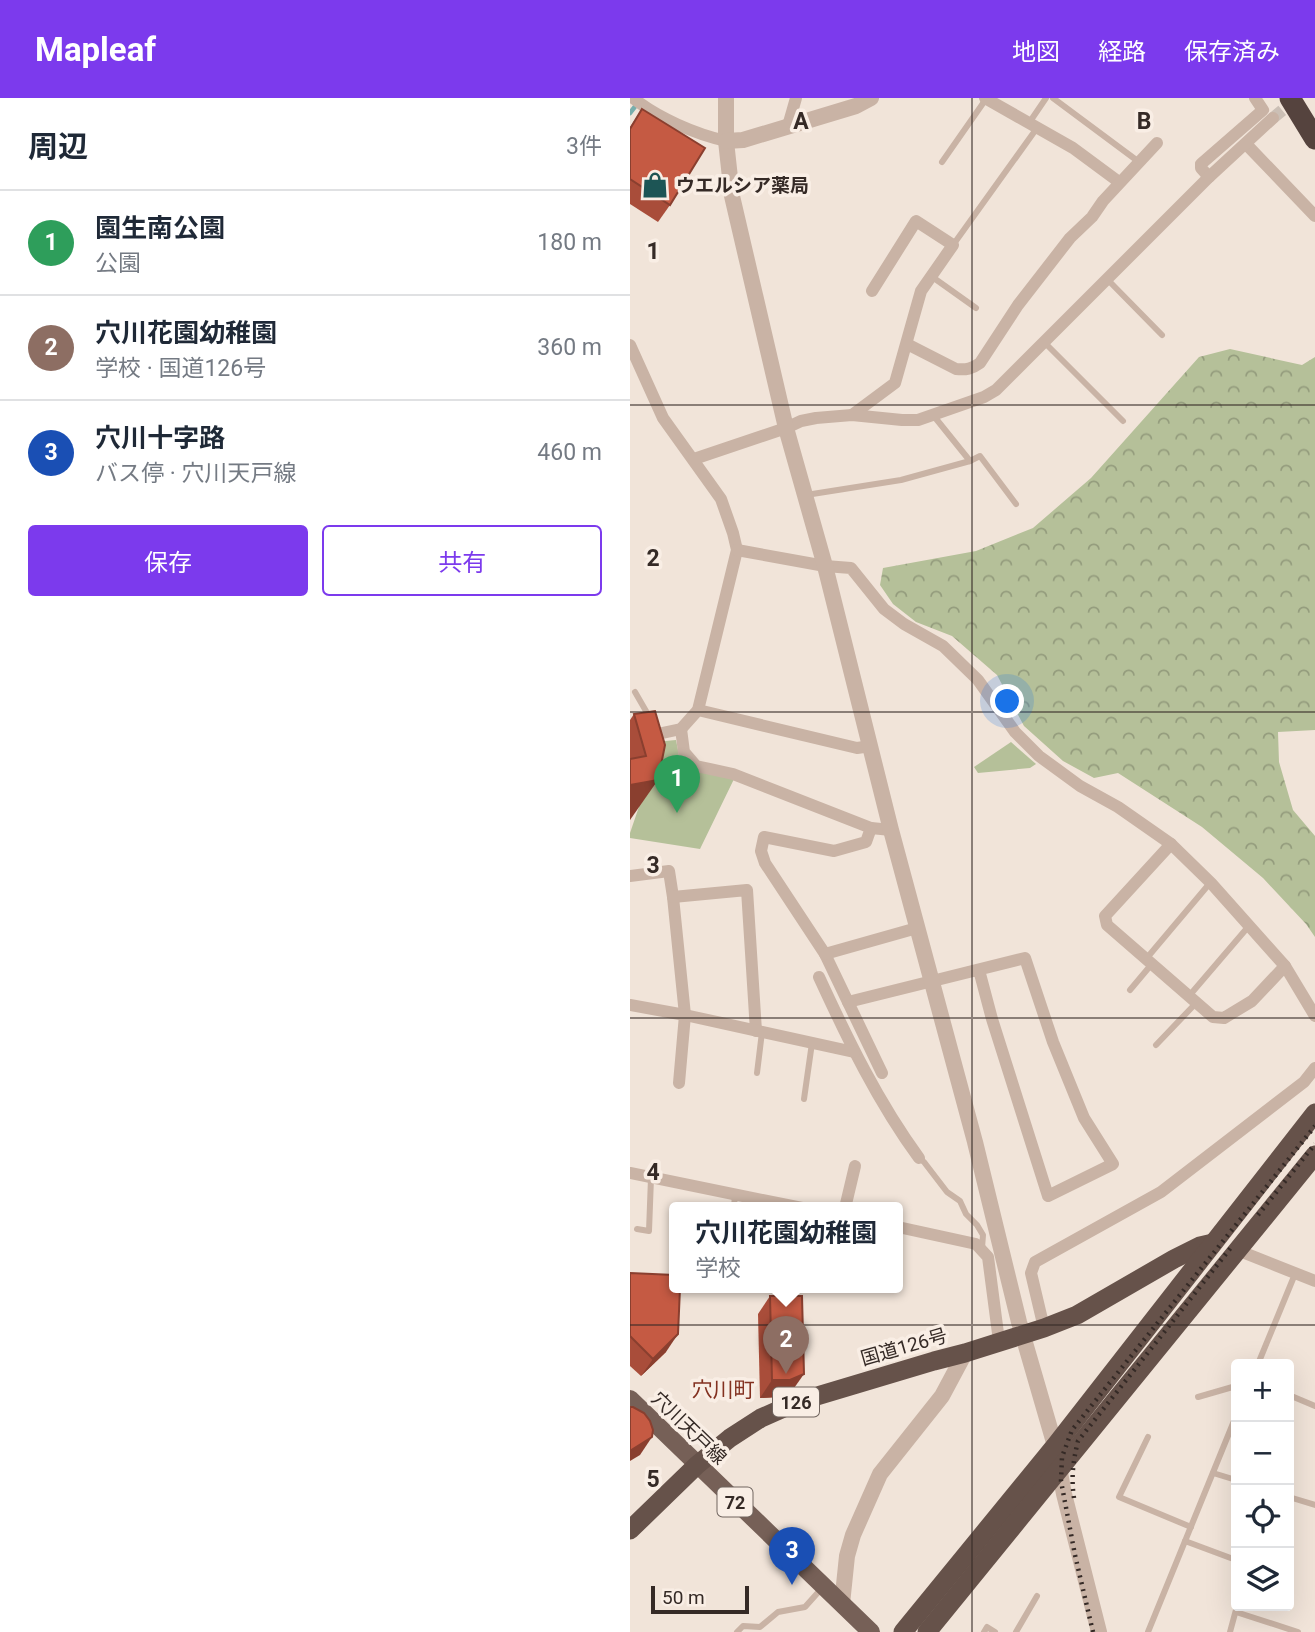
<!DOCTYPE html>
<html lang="ja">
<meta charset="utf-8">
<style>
body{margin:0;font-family:Roboto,"Noto Sans JP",sans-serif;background:#f6f6f7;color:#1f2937}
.controls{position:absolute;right:21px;bottom:21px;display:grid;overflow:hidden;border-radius:7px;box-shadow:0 7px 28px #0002}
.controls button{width:63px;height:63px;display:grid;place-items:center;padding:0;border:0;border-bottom:2px solid #e0e1e3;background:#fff;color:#1f2937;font:35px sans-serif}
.scale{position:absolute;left:21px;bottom:18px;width:98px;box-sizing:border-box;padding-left:7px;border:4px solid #352a26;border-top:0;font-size:19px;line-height:24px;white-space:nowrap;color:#352a26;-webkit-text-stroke:5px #f9eee5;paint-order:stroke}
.you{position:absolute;left:378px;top:604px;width:24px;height:24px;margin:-18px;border:5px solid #fff;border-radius:50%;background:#1a73e8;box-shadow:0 0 0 10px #1a73e833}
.badge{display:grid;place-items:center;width:46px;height:46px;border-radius:50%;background:#7c3aed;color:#fff;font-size:23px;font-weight:700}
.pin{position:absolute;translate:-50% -58px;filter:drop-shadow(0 2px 4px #0008)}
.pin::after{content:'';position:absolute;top:37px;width:24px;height:21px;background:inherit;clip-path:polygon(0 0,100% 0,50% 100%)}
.popup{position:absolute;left:39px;top:1104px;width:234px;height:91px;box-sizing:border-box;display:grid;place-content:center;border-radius:7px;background:#fff;filter:drop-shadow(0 2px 5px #0005);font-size:23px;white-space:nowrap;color:#747a83}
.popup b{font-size:26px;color:#1f2937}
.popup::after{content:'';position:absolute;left:50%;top:100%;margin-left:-14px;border:14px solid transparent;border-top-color:#fff}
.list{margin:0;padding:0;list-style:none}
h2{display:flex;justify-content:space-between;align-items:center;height:91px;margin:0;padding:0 28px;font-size:30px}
h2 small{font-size:23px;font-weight:400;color:#747a83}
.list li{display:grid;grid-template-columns:46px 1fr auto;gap:21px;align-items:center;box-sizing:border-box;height:105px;padding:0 28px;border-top:2px solid #e0e1e3}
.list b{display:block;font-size:26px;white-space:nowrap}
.list p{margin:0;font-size:23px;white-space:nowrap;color:#747a83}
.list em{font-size:23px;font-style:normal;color:#747a83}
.actions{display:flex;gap:14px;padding:21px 28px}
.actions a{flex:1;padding:16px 0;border:2px solid #7c3aed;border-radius:7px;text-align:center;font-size:24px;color:#7c3aed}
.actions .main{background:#7c3aed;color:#fff}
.icon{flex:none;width:38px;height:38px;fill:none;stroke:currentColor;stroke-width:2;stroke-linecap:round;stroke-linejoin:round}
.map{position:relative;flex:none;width:685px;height:1534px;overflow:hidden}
header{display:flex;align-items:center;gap:42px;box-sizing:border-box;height:98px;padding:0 35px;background:#7c3aed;color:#fff}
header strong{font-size:33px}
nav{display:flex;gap:38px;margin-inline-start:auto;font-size:24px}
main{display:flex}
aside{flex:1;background:#fff}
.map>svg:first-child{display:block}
</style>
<header>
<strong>Mapleaf</strong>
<nav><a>地図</a><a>経路</a><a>保存済み</a></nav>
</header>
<main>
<aside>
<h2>周辺<small>3件</small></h2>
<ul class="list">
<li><span class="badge" style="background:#2e9e5b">1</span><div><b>園生南公園</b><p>公園</p></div><em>180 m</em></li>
<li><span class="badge" style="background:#8d6e63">2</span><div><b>穴川花園幼稚園</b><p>学校 · 国道126号</p></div><em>360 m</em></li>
<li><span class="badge" style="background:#1a4fb4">3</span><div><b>穴川十字路</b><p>バス停 · 穴川天戸線</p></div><em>460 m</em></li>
</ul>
<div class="actions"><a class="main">保存</a><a>共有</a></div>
</aside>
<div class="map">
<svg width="685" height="1534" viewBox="0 0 685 1534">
<defs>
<pattern id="forest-crowns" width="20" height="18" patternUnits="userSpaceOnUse" patternTransform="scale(1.75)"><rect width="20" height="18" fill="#b5c099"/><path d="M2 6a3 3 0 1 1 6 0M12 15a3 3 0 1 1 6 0" fill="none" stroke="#949c7d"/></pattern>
</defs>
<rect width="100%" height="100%" fill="#f1e4d9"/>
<polygon fill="url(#forest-crowns)" points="600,251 672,267 685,259 685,632 648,634 649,664 663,712 685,738 685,839 676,826 633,780 572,729 488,675 464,680 433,663 394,628 367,577 322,538 286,524 263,506 250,487 253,470 346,453 403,430 461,380 569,259"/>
<g fill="#b5c099">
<polygon points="46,642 50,662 60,672 104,681 70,751 0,740 0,735 14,694 4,646"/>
<polygon points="381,644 406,666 400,670 348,675 344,669"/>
</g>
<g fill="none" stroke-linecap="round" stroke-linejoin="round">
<polyline stroke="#78aeac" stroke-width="4.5" points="0,15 7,6"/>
<polyline stroke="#cbbfb5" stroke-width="12" stroke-dasharray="12 6" stroke-linecap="butt" points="643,20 667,0"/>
<g stroke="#c9b3a5" stroke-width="6">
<polyline points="423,0 509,64"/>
<polyline points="399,25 416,0"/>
<polyline points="312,64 356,1"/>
<polyline points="323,147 407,30"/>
<polyline points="301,178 346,210"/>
<polyline points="477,181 532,237"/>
<polyline points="414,244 493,323"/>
<polyline points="303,317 340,363"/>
<polyline points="176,397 271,382 340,363 350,358 386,406"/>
<polyline points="5,594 20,620"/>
<polyline points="516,861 580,785"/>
<polyline points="500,892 521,867"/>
<polyline points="559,898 618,829"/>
<polyline points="526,947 567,904"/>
<polyline points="127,975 132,934"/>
<polyline points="174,1001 182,945"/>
<polyline points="289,1060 294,1064 317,1094 330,1103 336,1116 347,1127 353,1137 352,1150"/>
<polyline points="104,1110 105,1096"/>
<polyline points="7,1131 19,1133 21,1080"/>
<polyline points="628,1266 665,1176"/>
<polyline points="659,1297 685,1308"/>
<polyline points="568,1299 606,1288"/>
<polyline points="518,1339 489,1399 561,1429"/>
<polyline points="583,1375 606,1382"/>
<polyline points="659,1399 685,1407"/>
<polyline points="555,1443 606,1462"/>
<polyline points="606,1514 668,1534"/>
<polyline points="107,1534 113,1528 130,1529 148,1514 175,1509 192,1490"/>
<polyline points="354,1534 357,1529 365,1534"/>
<polyline points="386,1534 407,1498"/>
<polyline points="518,1534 606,1318"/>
<polyline points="600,1534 607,1508"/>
</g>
<g stroke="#c9b3a5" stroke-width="12">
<path d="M3,0C28,20 65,36 96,43"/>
<polyline points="355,0 443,50 489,84"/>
<polyline points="158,28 166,0"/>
<polyline points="616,46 685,118"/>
<polyline points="579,79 571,70 571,66 633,12 625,0"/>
<path d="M277,246L326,271C336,272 342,271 350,265L388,207L440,140L462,119L473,103L527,45"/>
<polyline points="0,247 33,320 91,401 103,435 107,452 68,612 51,631 0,642"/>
<polyline points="222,317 265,285 291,193 323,147 286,123 242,193"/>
<polyline points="64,361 156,330 171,323 186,320 222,317 272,322 288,322 354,299 366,292 579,79 643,20"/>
<polyline points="107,452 195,468 221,470 254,511 274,526 313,548 348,582 385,634 409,658 450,688 488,709 541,746 581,785 655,868 685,918"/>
<polyline points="68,612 227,650 241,648"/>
<polyline points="51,631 54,654 66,668 103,676 241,730 261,732"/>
<polyline points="241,730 236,744 204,753 134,739 131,753 135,765 195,856 252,975"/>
<polyline points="541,746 475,818 477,827 583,919 594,920 622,903 655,868"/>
<polyline points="0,778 39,773 43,799 55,917 49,985"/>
<polyline points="43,799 117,792 126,933"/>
<polyline points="195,856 287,830"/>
<path d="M189,879C218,942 248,1004 289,1060"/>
<polyline points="218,904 395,860 423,944 454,1020 483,1066 418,1098 362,921 349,872"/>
<polyline points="0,907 55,917 224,954"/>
<polyline points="0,1075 172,1110"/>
<polyline points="215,1110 225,1068"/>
<polyline points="268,1129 346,1146 358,1159 369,1243"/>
<polyline points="607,1152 685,1183"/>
<polyline points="414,1230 401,1175 405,1164 531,1094 674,984 685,970"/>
</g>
<g stroke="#c9b3a5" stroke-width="16">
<polyline points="96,0 96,43 102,98 156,330 195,468 261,732 345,1044 389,1224 425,1348 434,1396 469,1534"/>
<polyline points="96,43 113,42 226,8 241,0"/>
<polyline points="212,1506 217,1458 223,1437 250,1376 312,1298 335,1255"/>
</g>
<polyline stroke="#766057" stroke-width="18" points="0,1301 241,1534"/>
<g stroke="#66524a" stroke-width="19">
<polyline points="0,1432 67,1367 100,1340 131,1320 167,1304 304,1263 335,1255 414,1230 447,1217 544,1161 570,1148 583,1145"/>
<polyline points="273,1534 425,1348 685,1015"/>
<polyline points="297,1534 685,1057"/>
</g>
<polyline stroke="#55433e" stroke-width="21" points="660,0 685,41"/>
<g stroke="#352a26" stroke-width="4.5" stroke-dasharray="2 5" stroke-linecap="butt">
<polyline points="628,1117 685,1046"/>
<path d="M444,1400C441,1380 443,1363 448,1343L603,1147"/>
<polyline points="463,1534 445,1457 431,1383 432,1359 442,1332 685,1028"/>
</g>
</g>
<g fill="#a94d3a">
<polygon points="12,11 40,107 28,124 0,106 0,29"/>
<polygon points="25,613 0,722 0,622 4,616"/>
<polygon points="0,1175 36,1254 11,1278 0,1268"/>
<polygon points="140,1198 162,1293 148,1299 130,1300 128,1216"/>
</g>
<g fill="#8a3f2f">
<polygon points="28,682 0,722 0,687"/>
<polygon points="48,1236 36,1254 11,1278 23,1261"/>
<polygon points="174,1276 162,1293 148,1299 130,1300 142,1282"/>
<polygon points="22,1339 10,1357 0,1363 0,1353"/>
</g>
<g fill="#c55a43" stroke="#8a3f2f" stroke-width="2">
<polygon points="12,11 75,50 40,107 0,81 0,31"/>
<polygon points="25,613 35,647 28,682 0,687 0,661 16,658 4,616"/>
<polygon points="0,1175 44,1177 44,1190 50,1190 48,1236 23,1261 0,1238"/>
<polygon points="140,1198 172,1198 174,1276 160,1282 142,1282"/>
<polygon points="0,1309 3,1309 14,1315 20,1323 23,1332 22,1339 0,1353"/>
</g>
<path fill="none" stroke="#352a26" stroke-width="2" stroke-opacity="0.55" d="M342,0V1534M0,307H685M0,614H685M0,920H685M0,1227H685"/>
<defs>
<g id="shop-bare" transform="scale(2.1)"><path d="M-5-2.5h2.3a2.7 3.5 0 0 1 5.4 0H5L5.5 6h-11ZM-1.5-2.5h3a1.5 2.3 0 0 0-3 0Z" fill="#1d5555" stroke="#f9eee5" stroke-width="2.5" paint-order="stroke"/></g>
</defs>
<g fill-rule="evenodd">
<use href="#shop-bare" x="25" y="87"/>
</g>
<g text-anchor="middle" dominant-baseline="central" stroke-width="7" stroke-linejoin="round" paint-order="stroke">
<g fill="#f9eee5" stroke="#70655f" stroke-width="2">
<rect x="143" y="1289.5" width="46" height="29" rx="5"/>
<rect x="87.5" y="1389.5" width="35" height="29" rx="5"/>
</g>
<g font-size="18" font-weight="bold" fill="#352a26">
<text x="166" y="1304">126</text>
<text x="105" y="1404">72</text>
</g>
<g font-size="19" font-weight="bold" fill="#352a26" stroke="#f9eee5" text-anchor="start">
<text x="46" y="87">ウエルシア薬局</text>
</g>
<g font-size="19" fill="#352a26" stroke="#f9eee5">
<text transform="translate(274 1249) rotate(-16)">国道126号</text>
<text transform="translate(59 1330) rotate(44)">穴川天戸線</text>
</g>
<g font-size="21" fill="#833120" stroke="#f9eee5">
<text x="93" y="1292">穴川町</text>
</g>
</g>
<g font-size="23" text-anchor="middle" font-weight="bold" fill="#352a26" stroke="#f9eee5" stroke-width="7" stroke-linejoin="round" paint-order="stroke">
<text x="171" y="31">A</text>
<text x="514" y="31">B</text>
<text x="23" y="161">1</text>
<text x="23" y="468">2</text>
<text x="23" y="775">3</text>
<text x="23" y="1082">4</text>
<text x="23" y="1389">5</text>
</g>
</svg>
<div class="controls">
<button>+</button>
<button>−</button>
<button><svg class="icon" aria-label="locate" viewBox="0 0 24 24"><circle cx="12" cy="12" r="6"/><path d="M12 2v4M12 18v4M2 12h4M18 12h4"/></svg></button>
<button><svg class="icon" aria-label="layers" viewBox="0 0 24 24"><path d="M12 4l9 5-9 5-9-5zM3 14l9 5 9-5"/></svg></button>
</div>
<div class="scale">50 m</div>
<div class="you"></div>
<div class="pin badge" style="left:47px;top:715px;background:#2e9e5b">1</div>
<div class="pin badge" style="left:156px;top:1276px;background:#8d6e63">2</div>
<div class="popup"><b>穴川花園幼稚園</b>学校</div>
<div class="pin badge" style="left:162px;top:1487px;background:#1a4fb4">3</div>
</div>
</main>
